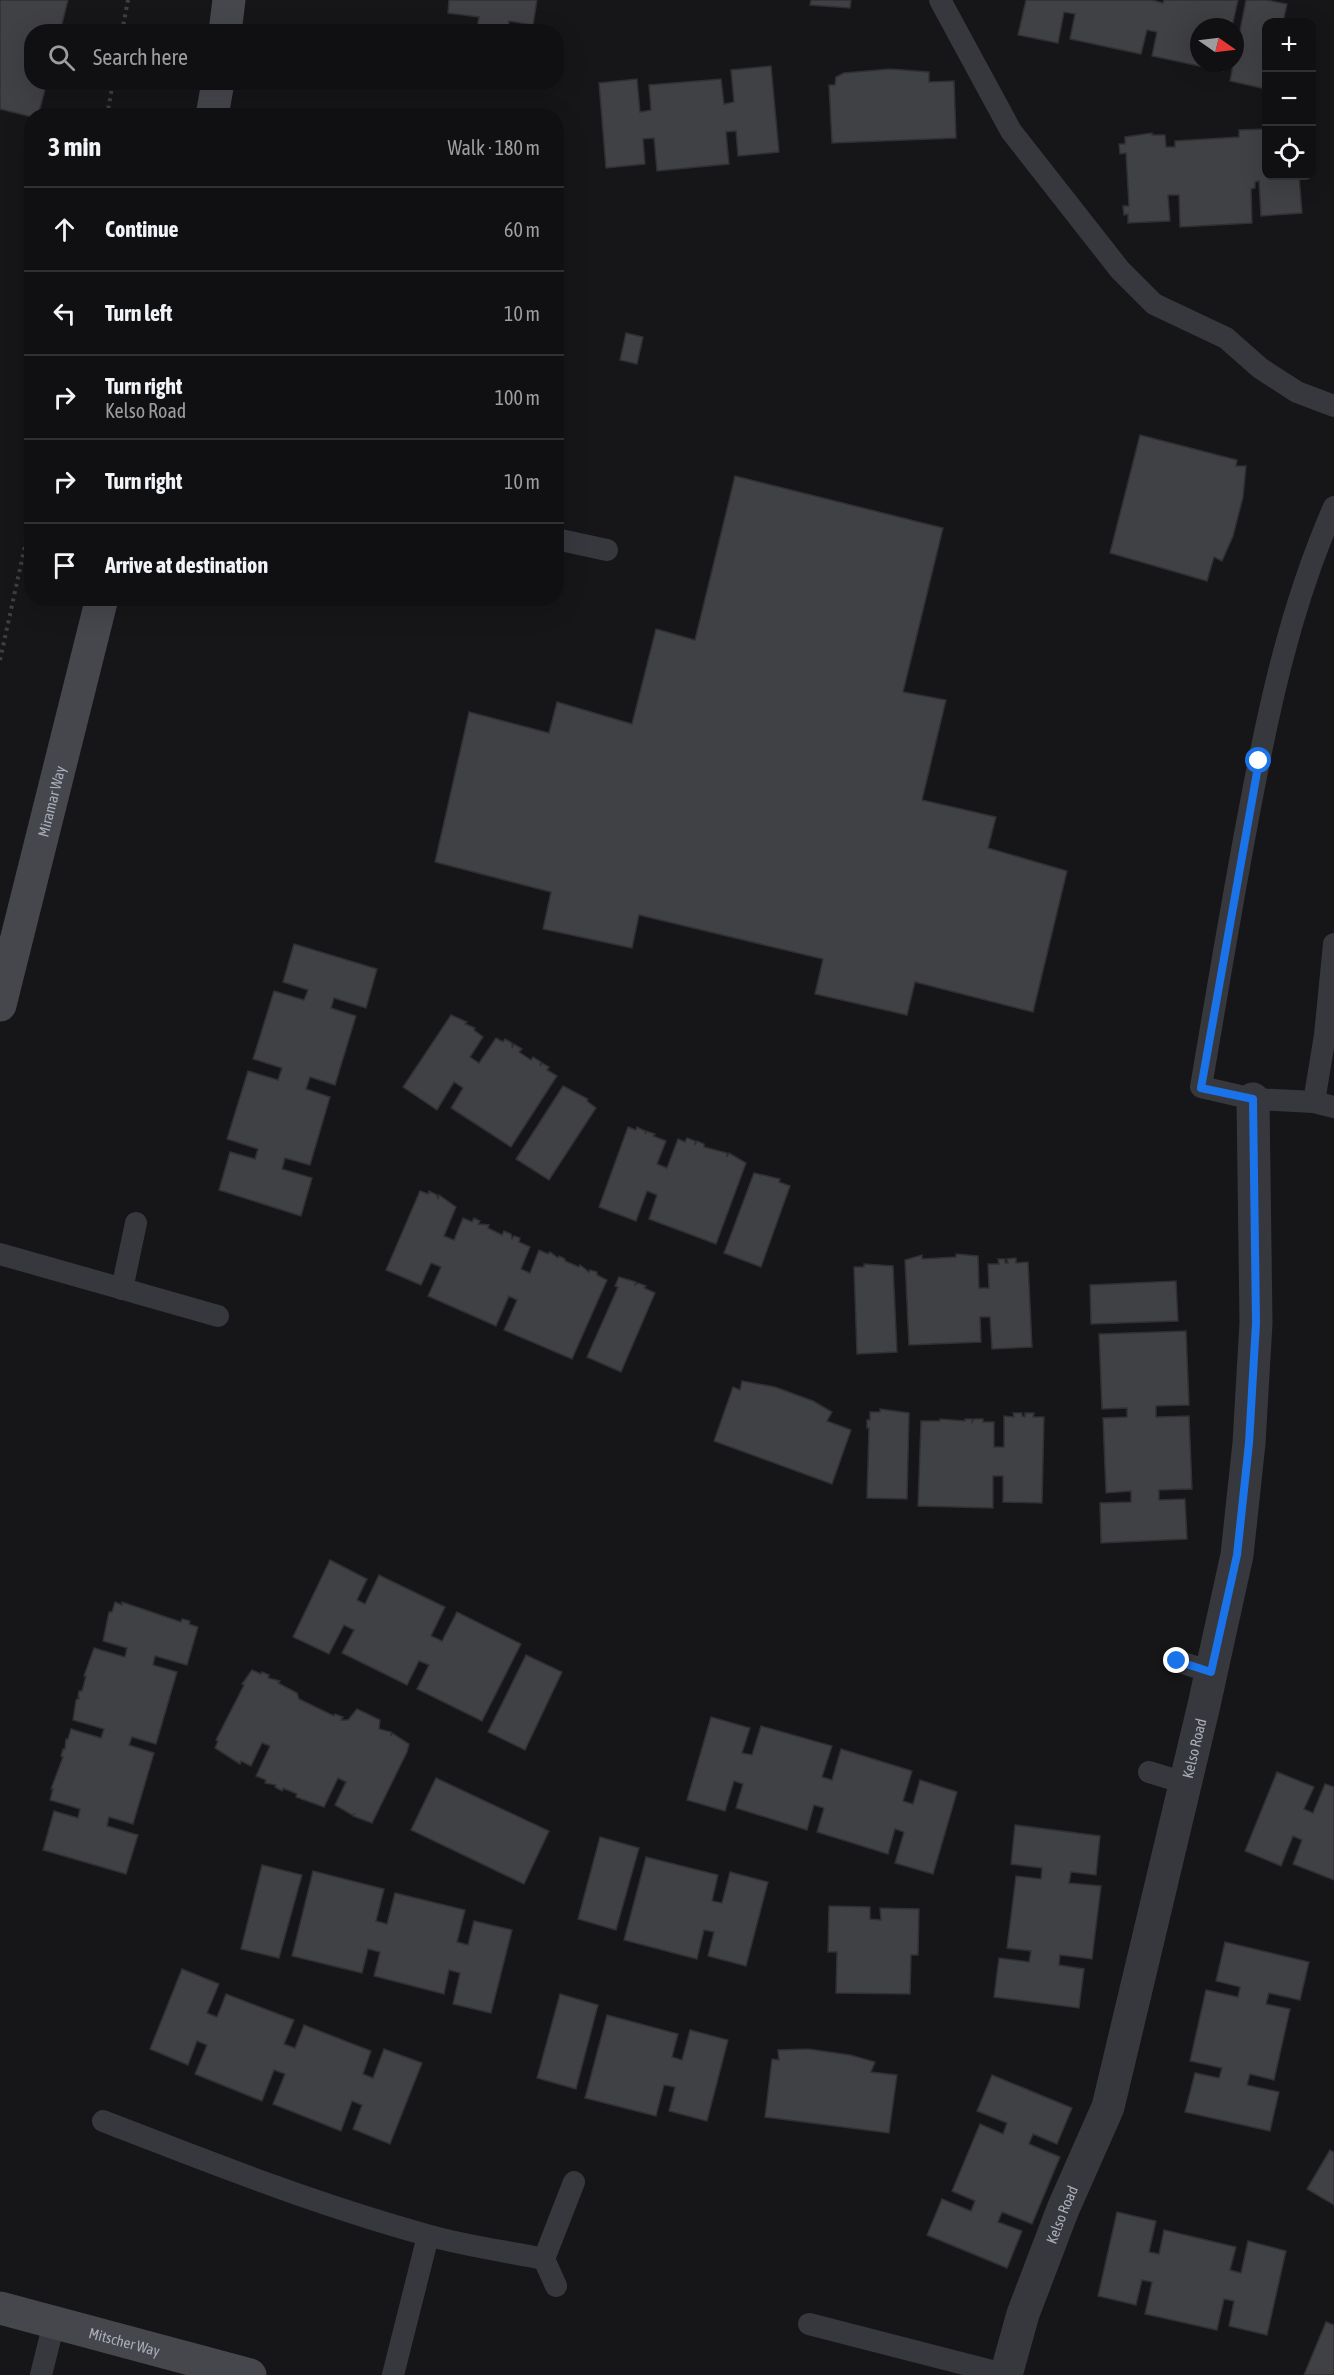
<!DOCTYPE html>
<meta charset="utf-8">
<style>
body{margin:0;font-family:"Asap Condensed",sans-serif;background:#19191b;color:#f1f3f6}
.controls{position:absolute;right:18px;top:18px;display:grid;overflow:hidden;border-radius:12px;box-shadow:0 6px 24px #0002}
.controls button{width:54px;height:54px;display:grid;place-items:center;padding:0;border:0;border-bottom:2px solid #303032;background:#101012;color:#f1f3f6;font:30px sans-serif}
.compass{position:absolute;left:1190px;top:18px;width:54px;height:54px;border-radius:50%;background:#101012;box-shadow:0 6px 24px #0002;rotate:104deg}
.stop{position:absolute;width:18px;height:18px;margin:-14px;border:4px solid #1a73e8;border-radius:50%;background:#fff}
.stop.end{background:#1a73e8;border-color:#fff;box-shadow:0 2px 6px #0008}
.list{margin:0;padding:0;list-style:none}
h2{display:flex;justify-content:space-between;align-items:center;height:78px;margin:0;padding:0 24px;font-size:26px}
h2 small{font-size:20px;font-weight:400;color:#9c9d9f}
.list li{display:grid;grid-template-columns:39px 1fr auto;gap:18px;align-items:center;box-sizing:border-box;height:84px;padding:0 24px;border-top:2px solid #303032}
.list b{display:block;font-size:22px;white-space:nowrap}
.list p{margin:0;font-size:20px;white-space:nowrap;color:#9c9d9f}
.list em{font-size:20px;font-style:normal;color:#9c9d9f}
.icon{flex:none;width:33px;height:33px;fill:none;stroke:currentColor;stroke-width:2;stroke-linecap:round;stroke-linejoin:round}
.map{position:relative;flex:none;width:1334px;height:2375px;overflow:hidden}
.search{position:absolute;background:#101012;box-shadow:0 6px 24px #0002;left:24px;top:24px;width:540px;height:66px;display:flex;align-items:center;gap:15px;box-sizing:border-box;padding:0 21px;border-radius:24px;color:#9c9d9f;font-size:22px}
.panel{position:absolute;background:#101012;box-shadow:0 6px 24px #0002;left:24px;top:108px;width:540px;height:498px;border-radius:24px}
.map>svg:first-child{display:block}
</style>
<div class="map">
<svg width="1334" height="2375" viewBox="0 0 1334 2375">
<rect width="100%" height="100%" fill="#161618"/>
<g fill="#404145" stroke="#303034" stroke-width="1.5">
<polygon points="0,0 68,0 60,32 32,32 32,82 47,82 38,116 32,117 0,109"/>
<polygon points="449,0 537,0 533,25 509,21 508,32 452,32 453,25 477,28 479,17 448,13"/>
<polygon points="811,0 851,0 850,8 810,5"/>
<polygon points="1026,0 1152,0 1163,3 1164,0 1238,0 1232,27 1199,27 1199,63 1225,63 1223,71 1152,56 1157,32 1147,30 1141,54 1070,39 1075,14 1064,12 1058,43 1018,35"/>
<polygon points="1246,0 1266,0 1287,4 1283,22 1266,22 1266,89 1230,81"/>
<polygon points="771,66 779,152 738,156 736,131 726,132 729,164 657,171 654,138 643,139 645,164 606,168 599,83 637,79 640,112 651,110 649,85 721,79 724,104 734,102 731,70"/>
<polygon points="890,69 929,72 929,82 954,81 956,138 832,143 829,85 835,85 836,77 844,73"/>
<polygon points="1266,129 1266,176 1299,176 1302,213 1261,216 1259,181 1255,182 1255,188 1251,189 1252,223 1180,227 1179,195 1168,195 1170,221 1128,223 1128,214 1124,215 1123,206 1129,206 1126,153 1120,154 1119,144 1125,144 1125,137 1152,133 1152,135 1165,135 1166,147 1175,147 1175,141 1239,137 1239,130"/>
<polygon points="626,333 643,337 637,364 620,360"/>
<polygon points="1140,435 1237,460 1236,466 1246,466 1243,497 1233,536 1222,561 1214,557 1207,581 1110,553"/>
<polygon points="735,476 943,528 903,692 946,700 922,800 996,817 988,848 1067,871 1033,1012 915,982 907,1015 815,994 823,959 639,915 632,948 543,929 551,892 435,862 469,712 549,733 557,702 632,724 656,629 695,640"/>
<polygon points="294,944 377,969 366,1008 334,998 331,1008 356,1016 335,1085 310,1077 306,1089 330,1097 310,1165 285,1158 282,1169 312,1178 301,1216 219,1190 230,1152 255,1159 258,1149 227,1139 248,1071 278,1080 282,1068 253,1059 274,991 304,1000 308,990 283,982"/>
<polygon points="451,1015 467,1022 465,1024 475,1028 474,1030 483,1037 470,1057 479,1063 496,1038 503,1042 505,1039 512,1043 512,1048 514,1044 522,1049 519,1052 531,1060 533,1057 541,1062 540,1066 542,1063 549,1067 547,1070 557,1076 511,1147 451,1108 463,1088 454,1082 437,1110 403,1087"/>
<polygon points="563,1086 588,1099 587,1101 596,1108 549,1180 516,1159"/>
<polygon points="628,1127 636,1130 637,1127 645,1131 646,1134 646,1131 655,1134 653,1136 666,1141 657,1164 667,1168 678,1139 685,1142 687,1138 695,1141 695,1145 697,1141 704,1144 704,1147 727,1153 727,1157 729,1153 746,1163 716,1244 649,1219 657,1195 647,1191 636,1221 599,1207"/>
<polygon points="754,1173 780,1179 779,1182 790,1186 761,1267 724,1253"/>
<polygon points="420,1191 428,1194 429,1191 437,1195 438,1199 439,1195 456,1207 444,1236 454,1240 463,1218 472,1222 474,1218 480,1221 478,1224 489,1225 488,1228 502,1235 504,1231 511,1234 512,1239 514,1236 520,1238 519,1242 530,1247 521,1269 530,1273 539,1250 548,1254 550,1252 558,1258 559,1256 565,1259 565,1261 579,1267 580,1265 589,1272 590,1270 597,1272 597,1275 607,1280 572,1359 504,1330 517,1300 509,1296 496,1326 428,1296 441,1267 431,1263 421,1285 386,1270"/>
<polygon points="956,1254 978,1256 979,1288 989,1288 988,1264 999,1264 998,1259 1005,1259 1005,1263 1008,1263 1007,1259 1016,1258 1016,1263 1028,1262 1032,1347 992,1349 990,1317 980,1317 981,1342 909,1345 905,1260 922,1255 922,1259 956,1257"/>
<polygon points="864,1264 893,1266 897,1352 857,1354 854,1267 864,1267"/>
<polygon points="619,1277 636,1282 635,1285 638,1283 646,1286 644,1288 655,1293 621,1372 587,1357 618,1287 615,1286"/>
<polygon points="1176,1281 1178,1321 1091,1324 1090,1285"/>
<polygon points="1186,1331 1189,1405 1156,1406 1156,1417 1189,1416 1192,1489 1159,1490 1159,1500 1185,1499 1187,1539 1101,1543 1100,1503 1131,1502 1131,1491 1106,1493 1103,1418 1127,1417 1127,1408 1102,1409 1099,1334"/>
<polygon points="742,1381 775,1387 813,1401 832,1412 827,1421 851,1430 832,1484 714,1441 733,1387 740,1390"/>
<polygon points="880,1409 909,1413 907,1499 867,1498 869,1428 867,1428 867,1420 870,1420 870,1412 880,1412"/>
<polygon points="1013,1413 1022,1413 1022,1416 1025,1417 1025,1413 1034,1413 1033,1417 1044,1417 1042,1503 1003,1502 1003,1476 993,1476 993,1508 918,1506 921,1421 940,1421 940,1419 965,1421 965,1419 972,1419 972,1422 974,1419 983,1419 983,1422 994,1422 994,1447 1004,1447 1004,1416 1014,1417"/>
<polygon points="330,1560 367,1579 357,1600 365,1604 379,1575 445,1607 431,1636 442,1641 457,1612 521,1644 482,1721 417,1689 429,1665 419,1661 407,1685 342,1653 354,1630 344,1625 329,1654 293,1637"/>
<polygon points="115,1602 122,1605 122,1602 181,1622 182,1619 190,1621 189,1624 198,1627 187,1665 155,1656 153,1665 177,1672 156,1744 132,1737 129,1745 154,1753 133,1824 109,1817 107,1826 138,1835 126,1874 43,1850 54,1811 78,1818 80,1809 50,1800 53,1789 51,1789 63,1757 61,1756 63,1749 65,1749 66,1739 68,1739 71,1729 101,1738 104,1729 73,1720 76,1700 80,1698 78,1698 79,1691 82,1691 86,1676 84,1676 94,1648 125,1657 127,1648 103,1641 109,1612 112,1612"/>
<polygon points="526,1655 562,1672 525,1750 488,1732"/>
<polygon points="252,1670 261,1674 262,1672 269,1675 268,1678 280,1681 278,1683 297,1693 299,1699 334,1716 335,1714 343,1717 341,1720 348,1720 357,1709 380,1720 379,1729 391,1732 391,1736 392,1733 409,1744 407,1752 372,1823 353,1816 354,1814 352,1815 335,1805 346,1782 338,1778 324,1807 296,1797 297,1794 283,1788 282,1791 275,1787 276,1785 265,1783 266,1780 256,1776 270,1746 262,1743 251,1766 241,1761 240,1764 215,1748 218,1741 216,1740 244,1685 242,1684"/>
<polygon points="711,1717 750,1728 742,1753 752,1755 761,1726 832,1746 822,1777 832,1780 841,1749 912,1771 903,1801 913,1804 920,1780 957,1792 933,1874 895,1863 904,1832 895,1829 888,1854 817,1832 824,1808 814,1805 807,1830 736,1808 743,1784 734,1781 725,1811 687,1800"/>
<polygon points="1277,1772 1314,1787 1304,1809 1313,1813 1325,1784 1334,1787 1334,1880 1293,1864 1302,1840 1293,1836 1281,1866 1245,1851"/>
<polygon points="436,1778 549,1831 524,1884 411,1830"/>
<polygon points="1015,1825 1100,1836 1096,1875 1071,1872 1069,1883 1101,1886 1092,1959 1060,1955 1059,1965 1084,1969 1079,2008 994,1997 999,1958 1029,1962 1031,1951 1007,1948 1016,1876 1041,1879 1042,1868 1011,1864"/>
<polygon points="600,1837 639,1848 616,1930 578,1919"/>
<polygon points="646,1857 718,1875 712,1901 722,1903 730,1872 768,1882 746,1966 708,1956 714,1932 704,1930 697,1959 624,1940"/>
<polygon points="262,1865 302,1875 279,1958 241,1949"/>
<polygon points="313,1871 384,1889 376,1921 387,1924 395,1893 465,1910 457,1942 468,1945 474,1921 512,1930 491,2013 453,2004 460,1973 449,1970 444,1994 374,1976 380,1952 368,1949 362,1973 292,1956"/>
<polygon points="829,1906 870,1907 870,1919 881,1920 880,1908 919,1909 918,1955 911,1955 910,1994 836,1993 837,1952 828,1952"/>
<polygon points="1225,1942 1309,1962 1300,2000 1269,1993 1266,2004 1290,2009 1274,2080 1250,2074 1247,2085 1279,2092 1270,2131 1185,2112 1195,2073 1219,2078 1222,2068 1190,2061 1206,1990 1238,1997 1240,1987 1216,1981"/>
<polygon points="182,1969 219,1984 207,2013 217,2017 226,1994 294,2020 284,2044 295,2048 304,2025 371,2051 363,2074 373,2078 384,2049 422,2063 390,2144 353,2129 362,2105 352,2101 341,2131 273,2104 285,2074 274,2070 262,2101 195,2074 207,2045 197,2041 188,2065 150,2049"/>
<polygon points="560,1994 598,2005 576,2089 537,2078"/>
<polygon points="607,2015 678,2034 672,2057 682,2060 690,2030 728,2040 707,2121 669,2111 675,2087 664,2085 656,2116 585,2098"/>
<polygon points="808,2049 850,2055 875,2062 871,2072 897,2075 889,2133 765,2117 772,2059 779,2060 778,2050"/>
<polygon points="992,2075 1072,2108 1057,2144 1033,2134 1029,2144 1060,2157 1032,2224 1002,2212 998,2222 1022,2231 1007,2268 927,2235 942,2199 971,2211 975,2201 952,2191 980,2124 1003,2134 1007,2123 977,2111"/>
<polygon points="1330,2150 1334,2152 1334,2205 1307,2189"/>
<polygon points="1117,2212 1156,2221 1149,2252 1159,2254 1164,2230 1236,2247 1230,2270 1241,2273 1248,2241 1286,2251 1267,2335 1229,2326 1234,2301 1224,2299 1217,2330 1145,2314 1152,2282 1142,2280 1136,2305 1098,2296"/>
<polygon points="1326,2322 1334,2325 1334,2375 1304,2375"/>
</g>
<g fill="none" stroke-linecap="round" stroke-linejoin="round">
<g stroke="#3d3f44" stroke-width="4" stroke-dasharray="3 4.5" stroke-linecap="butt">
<polyline points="122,32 128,0"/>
<polyline points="107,116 113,82"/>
<polyline points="0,660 32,514"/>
</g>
<g stroke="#37383d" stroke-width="22">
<polyline points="940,0 1011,131 1120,270 1154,304 1226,338 1260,368 1297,392 1334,406"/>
<path d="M1334,507C1290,607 1268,711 1248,818C1231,908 1216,998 1201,1087L1253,1099L1314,1102L1334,1107"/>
<polyline points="556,539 607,550"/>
<polyline points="1314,1102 1325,1035 1334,944"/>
<polyline points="0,1254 218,1316"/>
<polyline points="122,1289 136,1223"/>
<polyline points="1177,1661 1211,1672"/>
<polyline points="1149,1772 1185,1783"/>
<path d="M103,2121C209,2162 317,2205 427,2235C465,2246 505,2251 544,2259"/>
<polyline points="556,2286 544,2259 574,2182"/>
<polyline points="809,2324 1007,2375"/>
<polyline points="41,2375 54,2323"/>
<polyline points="393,2375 428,2236"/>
</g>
<path stroke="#37383d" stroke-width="33" id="s1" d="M1006,2375L1023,2314L1063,2209L1108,2107L1204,1705L1237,1555L1249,1443L1256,1323L1253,1099"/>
<g stroke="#45474d" stroke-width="33">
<polyline points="225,32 229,0"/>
<polyline points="212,116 218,82"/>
<path id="s2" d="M0,1005L102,598"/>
<path id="s3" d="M0,2308L250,2375"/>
</g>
</g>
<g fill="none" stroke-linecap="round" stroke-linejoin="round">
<polyline stroke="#1a73e8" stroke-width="8" points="1177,1661 1211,1672 1237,1555 1249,1443 1256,1323 1253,1099 1201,1088 1259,761"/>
</g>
<g text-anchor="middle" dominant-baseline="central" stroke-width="5" stroke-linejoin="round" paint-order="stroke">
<g font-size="15" fill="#a8adb8" stroke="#111113">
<text stroke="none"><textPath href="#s2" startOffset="210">Miramar Way</textPath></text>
<text stroke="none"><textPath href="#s1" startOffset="656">Kelso Road</textPath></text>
<text stroke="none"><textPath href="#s1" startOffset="170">Kelso Road</textPath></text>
<text stroke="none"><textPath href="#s3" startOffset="129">Mitscher Way</textPath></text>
</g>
</g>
</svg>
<div class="controls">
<button>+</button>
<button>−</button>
<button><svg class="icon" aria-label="locate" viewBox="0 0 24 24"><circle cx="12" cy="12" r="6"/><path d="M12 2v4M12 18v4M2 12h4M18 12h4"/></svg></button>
</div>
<svg class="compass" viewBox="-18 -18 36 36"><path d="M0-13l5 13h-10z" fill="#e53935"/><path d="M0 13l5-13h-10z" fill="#9c9d9f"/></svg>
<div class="stop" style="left:1259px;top:761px"></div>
<div class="stop end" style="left:1177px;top:1661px"></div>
<div class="search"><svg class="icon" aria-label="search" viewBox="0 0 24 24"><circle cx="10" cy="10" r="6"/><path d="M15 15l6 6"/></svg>Search here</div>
<section class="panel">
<h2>3 min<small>Walk · 180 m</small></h2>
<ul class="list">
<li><svg class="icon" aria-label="ahead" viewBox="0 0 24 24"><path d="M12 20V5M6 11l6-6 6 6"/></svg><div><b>Continue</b></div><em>60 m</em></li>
<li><svg class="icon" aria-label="left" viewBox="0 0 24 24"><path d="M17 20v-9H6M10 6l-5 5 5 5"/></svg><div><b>Turn left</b></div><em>10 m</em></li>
<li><svg class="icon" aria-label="right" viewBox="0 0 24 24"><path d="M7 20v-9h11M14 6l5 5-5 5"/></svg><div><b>Turn right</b><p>Kelso Road</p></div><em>100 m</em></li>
<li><svg class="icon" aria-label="right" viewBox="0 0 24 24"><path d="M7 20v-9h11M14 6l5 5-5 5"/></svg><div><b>Turn right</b></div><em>10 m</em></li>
<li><svg class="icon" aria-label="arrive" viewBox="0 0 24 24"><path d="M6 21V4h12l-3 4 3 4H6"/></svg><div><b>Arrive at destination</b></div></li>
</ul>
</section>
</div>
